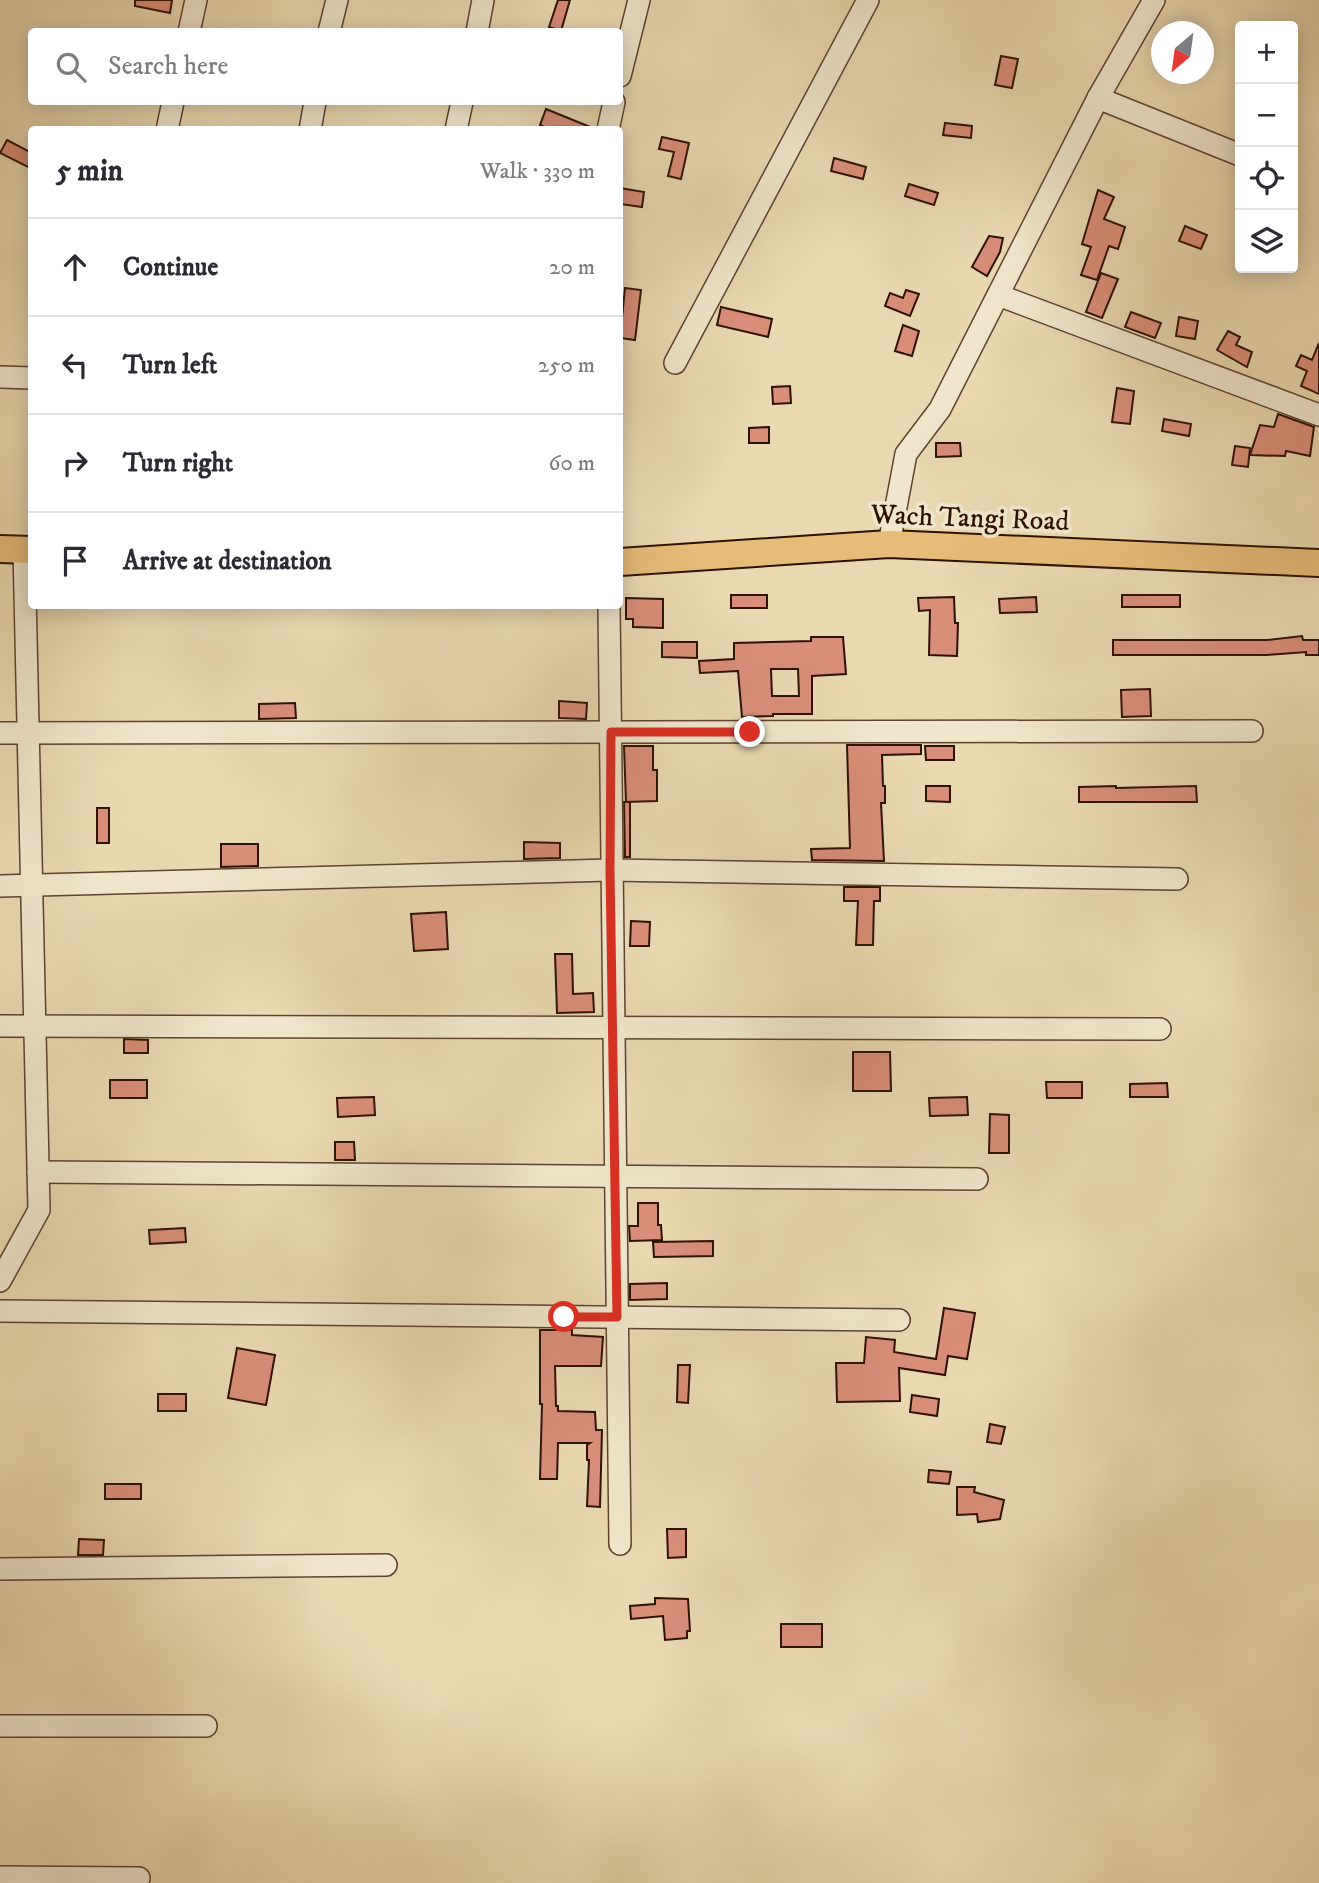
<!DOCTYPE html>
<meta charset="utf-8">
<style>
body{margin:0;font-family:"IM FELL DW Pica",serif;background:#f7f7f7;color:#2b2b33}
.controls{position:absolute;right:21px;top:21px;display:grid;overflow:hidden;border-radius:7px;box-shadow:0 4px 18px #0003}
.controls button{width:63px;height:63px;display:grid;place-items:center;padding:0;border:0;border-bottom:2px solid #e1e1e2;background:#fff;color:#2b2b33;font:35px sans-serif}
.compass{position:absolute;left:1151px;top:21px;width:63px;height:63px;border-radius:50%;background:#fff;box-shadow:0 4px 18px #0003;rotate:209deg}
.stop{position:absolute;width:21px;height:21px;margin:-16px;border:5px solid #d93025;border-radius:50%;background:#fff}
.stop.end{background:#d93025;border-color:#fff;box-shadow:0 2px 7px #0008}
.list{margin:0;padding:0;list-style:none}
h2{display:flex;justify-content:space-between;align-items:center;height:91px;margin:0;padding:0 28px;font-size:30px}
h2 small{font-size:23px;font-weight:400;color:#7c7c81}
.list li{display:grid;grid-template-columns:46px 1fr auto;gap:21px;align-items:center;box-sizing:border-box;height:98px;padding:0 28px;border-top:2px solid #e1e1e2}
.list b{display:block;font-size:26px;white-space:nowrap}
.list em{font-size:23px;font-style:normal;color:#7c7c81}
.icon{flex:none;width:38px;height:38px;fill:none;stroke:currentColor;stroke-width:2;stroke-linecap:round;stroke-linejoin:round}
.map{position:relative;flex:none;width:1319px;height:1883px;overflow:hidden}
.search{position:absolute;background:#fff;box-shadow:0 4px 18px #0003;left:28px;top:28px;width:595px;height:77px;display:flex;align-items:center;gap:18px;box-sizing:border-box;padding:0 24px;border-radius:7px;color:#7c7c81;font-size:26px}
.panel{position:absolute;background:#fff;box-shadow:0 4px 18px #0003;left:28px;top:126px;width:595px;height:483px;border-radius:7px}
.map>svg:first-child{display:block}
</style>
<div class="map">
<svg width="1319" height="1883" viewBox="0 0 1319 1883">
<rect width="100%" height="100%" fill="#ead8b1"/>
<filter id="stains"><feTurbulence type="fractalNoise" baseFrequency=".00286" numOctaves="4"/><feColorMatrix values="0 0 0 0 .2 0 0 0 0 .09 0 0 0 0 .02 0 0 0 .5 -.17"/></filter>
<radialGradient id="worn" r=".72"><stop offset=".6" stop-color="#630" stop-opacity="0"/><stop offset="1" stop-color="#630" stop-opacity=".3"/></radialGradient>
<g fill="#d98e79" stroke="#2e1200" stroke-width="2" fill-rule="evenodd">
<polygon points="135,0 172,0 170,13 135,6"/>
<polygon points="558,0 570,0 561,31 549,27"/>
<polygon points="1001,56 1018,59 1012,88 995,85"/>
<polygon points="546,109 595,129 595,130 551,130 540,125"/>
<polygon points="945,123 972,126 971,138 943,135"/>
<polygon points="662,137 689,143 681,179 668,176 674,152 659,149"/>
<polygon points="7,140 32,153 32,169 0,153"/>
<polygon points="834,158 866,167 863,179 831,171"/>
<polygon points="909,184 938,193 934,205 905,196"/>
<polygon points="620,188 644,192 642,207 620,204"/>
<polygon points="1098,190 1114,197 1104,219 1125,227 1118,249 1109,246 1097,280 1081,275 1091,247 1082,244"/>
<polygon points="1185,226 1207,235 1201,249 1179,241"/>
<polygon points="989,236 1003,238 1000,252 987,276 972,267"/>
<polygon points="1101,273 1118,279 1102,318 1086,312"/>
<polygon points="625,288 641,290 635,340 620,338"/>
<polygon points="906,290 919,294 910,316 885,306 890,293 903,298"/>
<polygon points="721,307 772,319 768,337 717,325"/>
<polygon points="1131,312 1161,323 1155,338 1125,327"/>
<polygon points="1179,317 1198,321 1195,339 1176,336"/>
<polygon points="903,325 919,331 912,356 895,351"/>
<polygon points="1228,331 1240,337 1236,345 1252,352 1247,367 1217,350"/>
<polygon points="1319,343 1319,394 1301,386 1307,371 1296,366 1301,355 1312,360"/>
<polygon points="790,386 791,403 773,404 772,387"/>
<polygon points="1117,388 1134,391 1130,424 1112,422"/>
<polygon points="1278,414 1314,427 1310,456 1286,451 1285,456 1250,455 1260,425 1274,427"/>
<polygon points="1164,419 1191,424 1189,436 1162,431"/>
<polygon points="769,427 769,443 749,443 749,428"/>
<polygon points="936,443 960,443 961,456 936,457"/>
<polygon points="1235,446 1250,448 1248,467 1232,465"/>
<rect x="731" y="595" width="36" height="13"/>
<rect x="1122" y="595" width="58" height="12"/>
<polygon points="954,597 955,623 958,623 957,656 929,655 930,610 919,611 918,598"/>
<polygon points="1036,597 1037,612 1000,613 999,599"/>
<polygon points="626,598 663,599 663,628 633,627 633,619 626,619"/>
<polygon points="1302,636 1303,640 1319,640 1319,655 1306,655 1306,652 1267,655 1113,655 1113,640 1267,640"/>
<path d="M811,637H843L846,674L812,676V714H773V716L742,717L738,671L700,673L699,661L734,659V643L811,641ZM771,669H798L799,696H772Z"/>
<polygon points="662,642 697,642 697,658 662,657"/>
<polygon points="1150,689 1151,716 1122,717 1121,690"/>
<polygon points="559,701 587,703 586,719 559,718"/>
<polygon points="295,703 296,718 259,719 259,704"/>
<polygon points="847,745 921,745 921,754 882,755 883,786 885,786 885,803 881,803 884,861 812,860 811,849 850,848"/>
<polygon points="624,746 653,746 653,770 657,770 657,801 626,802"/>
<polygon points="925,746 954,746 954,760 926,760"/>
<polygon points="926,786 950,786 950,802 926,801"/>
<polygon points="1116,786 1116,788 1196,786 1197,802 1079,802 1079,787"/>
<polygon points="624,802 630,802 630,857 625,857"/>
<rect x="97" y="808" width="12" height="35"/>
<polygon points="524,842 560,843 560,858 524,859"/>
<polygon points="221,844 258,844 258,866 221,867"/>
<polygon points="844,887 880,887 880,901 874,901 873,945 856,945 858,901 844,901"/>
<polygon points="446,912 448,949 414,951 411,914"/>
<polygon points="631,921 650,922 649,946 630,946"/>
<polygon points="555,954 572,954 573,994 593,993 594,1012 557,1013"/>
<polygon points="124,1039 148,1040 148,1053 124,1053"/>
<polygon points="853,1052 890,1052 891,1091 853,1091"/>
<rect x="110" y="1080" width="37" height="18"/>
<polygon points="1046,1082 1082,1082 1082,1098 1047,1098"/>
<polygon points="1167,1083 1168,1097 1130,1097 1130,1084"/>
<polygon points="374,1097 375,1115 338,1117 337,1098"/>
<polygon points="967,1097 968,1115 930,1116 929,1098"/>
<polygon points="990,1114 1009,1115 1009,1153 989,1153"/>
<polygon points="335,1142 354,1142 355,1160 335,1160"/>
<polygon points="638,1203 658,1203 658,1225 661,1225 662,1240 630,1241 629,1226 638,1226"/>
<polygon points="185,1228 186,1242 150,1244 149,1230"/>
<polygon points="713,1241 713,1256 654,1257 653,1242"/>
<polygon points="667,1283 667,1299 630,1300 630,1284"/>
<polygon points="944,1308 975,1313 967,1359 948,1356 945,1375 899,1368 900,1401 837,1402 836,1363 864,1363 866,1337 895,1340 894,1352 936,1359"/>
<polygon points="540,1330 572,1330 572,1335 603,1337 601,1366 555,1366 556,1406 558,1406 558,1411 595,1412 596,1430 602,1430 600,1507 587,1506 589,1460 587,1460 587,1445 590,1443 558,1443 557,1479 540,1479 542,1404 540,1404"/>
<polygon points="237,1348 275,1355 266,1405 228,1398"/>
<polygon points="678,1365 690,1365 688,1403 677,1402"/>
<rect x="158" y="1394" width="28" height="17"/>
<polygon points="912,1395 939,1399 937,1416 910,1412"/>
<polygon points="990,1424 1005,1427 1001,1444 987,1442"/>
<polygon points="929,1470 951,1472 949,1484 928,1482"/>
<rect x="105" y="1484" width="36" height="15"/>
<polygon points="957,1487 975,1487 974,1492 1004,1500 1000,1519 978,1522 977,1514 957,1515"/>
<polygon points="667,1529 686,1529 686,1557 668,1558"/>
<polygon points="79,1539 104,1540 103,1555 78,1555"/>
<polygon points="655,1598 688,1599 690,1631 687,1631 687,1638 665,1640 663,1616 631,1619 630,1606 655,1604"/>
<rect x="781" y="1624" width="41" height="23"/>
</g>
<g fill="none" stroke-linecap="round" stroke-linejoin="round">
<g stroke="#5d442c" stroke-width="24">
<g id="minor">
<polyline points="189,32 196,0"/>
<polyline points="329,32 337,0"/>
<polyline points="477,32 483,0"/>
<polyline points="620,76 639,0"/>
<polyline points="1098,98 1240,155"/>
<polyline points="167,130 173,102"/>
<polyline points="310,130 315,102"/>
<polyline points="456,130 462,102"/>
<polyline points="608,130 614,102"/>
<polyline points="998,295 1319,415"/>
<polyline points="675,363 868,0"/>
<polyline points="0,377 32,378"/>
<polyline points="889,544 906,454 940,409 1098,98 1154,0"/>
<polyline points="609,606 620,1544"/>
<polyline points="0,733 1252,731"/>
<polyline points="0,886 610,870 1177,879"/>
<polyline points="0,1026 1160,1029"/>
<polyline points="38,1172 977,1179"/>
<polyline points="0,1281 39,1210 24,549"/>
<polyline points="0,1311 899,1320"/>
<polyline points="0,1569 386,1565"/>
<polyline points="0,1726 206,1726"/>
<polyline points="0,1877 139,1878"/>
</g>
</g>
<g stroke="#2e1200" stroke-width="30">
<g id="major">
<polyline points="0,549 32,550"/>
<polyline points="620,562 889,544 1319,563"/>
</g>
</g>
<use href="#minor" stroke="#f1e6cc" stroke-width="21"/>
<use href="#major" stroke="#e5bc78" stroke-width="26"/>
</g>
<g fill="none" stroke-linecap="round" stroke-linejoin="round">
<polyline stroke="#d93025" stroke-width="9" points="564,1317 617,1317 610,870 611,732 750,732"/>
</g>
<g text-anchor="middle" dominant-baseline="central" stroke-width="7" stroke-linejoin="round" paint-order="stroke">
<g font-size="28" fill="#2e1200" stroke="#f1e6cc">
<text transform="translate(970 518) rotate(2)">Wach Tangi Road</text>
</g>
</g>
<rect width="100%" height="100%" filter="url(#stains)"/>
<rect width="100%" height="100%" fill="url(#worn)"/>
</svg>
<div class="controls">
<button>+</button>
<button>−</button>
<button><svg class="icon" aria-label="locate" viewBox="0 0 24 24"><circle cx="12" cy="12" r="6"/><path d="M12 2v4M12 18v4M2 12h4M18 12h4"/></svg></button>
<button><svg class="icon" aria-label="layers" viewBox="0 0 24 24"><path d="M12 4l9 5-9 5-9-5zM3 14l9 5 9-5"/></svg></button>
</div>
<svg class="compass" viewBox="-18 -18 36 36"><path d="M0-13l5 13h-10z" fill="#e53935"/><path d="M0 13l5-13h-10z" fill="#7c7c81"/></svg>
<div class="stop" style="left:564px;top:1317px"></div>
<div class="stop end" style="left:750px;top:732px"></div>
<div class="search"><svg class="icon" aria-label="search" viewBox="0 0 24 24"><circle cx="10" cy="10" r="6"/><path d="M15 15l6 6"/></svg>Search here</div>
<section class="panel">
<h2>5 min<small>Walk · 330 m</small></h2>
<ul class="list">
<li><svg class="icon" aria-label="ahead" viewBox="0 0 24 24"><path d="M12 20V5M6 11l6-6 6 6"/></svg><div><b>Continue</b></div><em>20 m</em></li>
<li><svg class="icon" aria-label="left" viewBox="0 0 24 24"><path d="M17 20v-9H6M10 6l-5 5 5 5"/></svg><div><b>Turn left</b></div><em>250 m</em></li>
<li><svg class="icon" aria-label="right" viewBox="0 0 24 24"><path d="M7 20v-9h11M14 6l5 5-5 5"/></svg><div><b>Turn right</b></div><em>60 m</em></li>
<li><svg class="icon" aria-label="arrive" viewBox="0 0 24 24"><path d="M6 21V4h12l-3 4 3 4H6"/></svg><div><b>Arrive at destination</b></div></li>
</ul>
</section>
</div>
